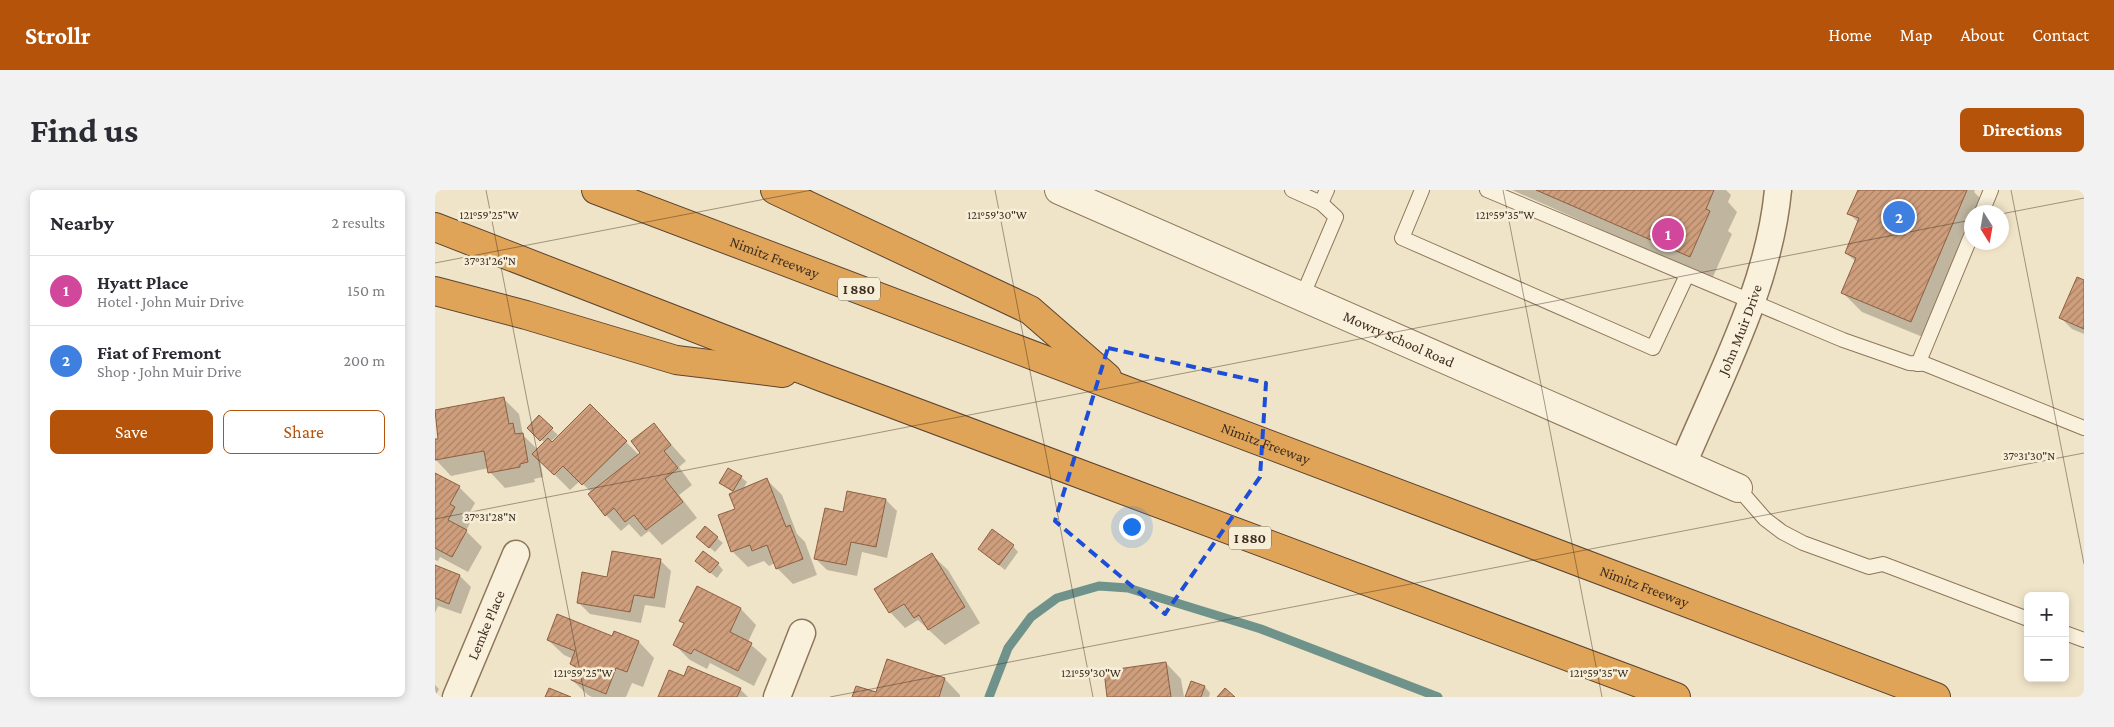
<!DOCTYPE html>
<meta charset="utf-8">
<style>
body{margin:0;font-family:"Crimson Pro",serif;background:#f2f2f3;color:#2b2b33}
.controls{position:absolute;right:15px;bottom:15px;display:grid;overflow:hidden;border-radius:8px;box-shadow:0 2px 8px #0003}
.controls button{width:45px;height:45px;display:grid;place-items:center;padding:0;border:0;border-bottom:1px solid #e1e1e2;background:#fff;color:#2b2b33;font:25px sans-serif}
.compass{position:absolute;left:1529px;top:15px;width:45px;height:45px;border-radius:50%;background:#fff;box-shadow:0 2px 8px #0003;rotate:169deg}
.you{position:absolute;left:696px;top:336px;width:18px;height:18px;margin:-12px;border:4px solid #fff;border-radius:50%;background:#1a73e8;box-shadow:0 0 0 8px #1a73e833}
.badge{display:grid;place-items:center;width:32px;height:32px;border-radius:50%;background:#b45309;color:#fff;font-size:16px;font-weight:700}
.pin{position:absolute;translate:-50% -50%;border:2px solid #fff;box-shadow:0 1px 5px #0006}
.list{margin:0;padding:0;list-style:none}
h2{display:flex;justify-content:space-between;align-items:center;height:65px;margin:0;padding:0 20px;font-size:21px}
h2 small{font-size:16px;font-weight:400;color:#7c7c81}
.list li{display:grid;grid-template-columns:32px 1fr auto;gap:15px;align-items:center;box-sizing:border-box;height:70px;padding:0 20px;border-top:1px solid #e1e1e2}
.list b{display:block;font-size:19px;white-space:nowrap}
.list p{margin:0;font-size:16px;white-space:nowrap;color:#7c7c81}
.list em{font-size:16px;font-style:normal;color:#7c7c81}
.actions{display:flex;gap:10px;padding:15px 20px}
.actions a{flex:1;padding:11px 0;border:1px solid #b45309;border-radius:8px;text-align:center;font-size:18px;color:#b45309}
.actions .main{background:#b45309;color:#fff}
.map{position:relative;flex:none;width:1649px;height:507px;overflow:hidden;border-radius:8px}
header{display:flex;align-items:center;gap:30px;box-sizing:border-box;height:70px;padding:0 25px;background:#b45309;color:#fff}
header strong{font-size:24px}
nav{display:flex;gap:28px;margin-inline-start:auto;font-size:18px}
.intro{display:flex;align-items:center;justify-content:space-between;box-sizing:border-box;height:120px;padding:0 30px}
h1{margin:0;font-size:35px}
.button{padding:12px 22px;border-radius:8px;background:#b45309;color:#fff;font-size:18px;font-weight:700}
main{display:flex;gap:30px;padding:0 30px}
aside{flex:1;background:#fff;border-radius:8px;box-shadow:0 2px 8px #0003}
.map>svg:first-child{display:block}
</style>
<header>
<strong>Strollr</strong>
<nav><a>Home</a><a>Map</a><a>About</a><a>Contact</a></nav>
</header>
<div class="intro"><h1>Find us</h1><a class="button">Directions</a></div>
<main>
<aside>
<h2>Nearby<small>2 results</small></h2>
<ul class="list">
<li><span class="badge" style="background:#d1479c">1</span><div><b>Hyatt Place</b><p>Hotel · John Muir Drive</p></div><em>150 m</em></li>
<li><span class="badge" style="background:#3f7fe0">2</span><div><b>Fiat of Fremont</b><p>Shop · John Muir Drive</p></div><em>200 m</em></li>
</ul>
<div class="actions"><a class="main">Save</a><a>Share</a></div>
</aside>
<div class="map">
<svg width="1649" height="507" viewBox="0 0 1649 507">
<defs>
<pattern id="building-hatch" width="6" height="6" patternUnits="userSpaceOnUse" patternTransform="scale(1.25)"><rect width="6" height="6" fill="#cf9f7d"/><path d="M-1 1l2-2M0 6l6-6M5 7l2-2" fill="none" stroke="#a98266"/></pattern>
</defs>
<rect width="100%" height="100%" fill="#f0e4c8"/>
<g fill="#0003">
<polygon points="1077,0 1291,0 1296,5 1293,12 1302,22 1293,41 1297,44 1277,89"/>
<polygon points="1424,0 1540,0 1539,2 1552,15 1549,22 1536,22 1536,51 1495,150 1427,122 1408,103 1421,72 1411,63 1424,33 1414,24"/>
<polygon points="1649,92 1649,144 1637,139 1626,128"/>
<polygon points="68,208 84,224 88,245 103,260 110,253 94,238 104,227 123,245 115,252 117,254 155,216 204,265 218,234 251,271 244,277 257,295 244,305 262,328 227,355 214,341 206,347 194,334 186,341 171,325 156,302 145,291 135,300 105,270 108,287 99,289 100,292 70,298 55,282 54,278 16,286 1,270 0,251 4,250 0,222"/>
<polygon points="0,284 24,297 40,313 31,329 35,333 31,341 47,357 33,382 5,367 3,371 0,370"/>
<polygon points="306,287 312,292 307,301 313,299 312,296 331,289 347,305 362,344 370,352 382,385 358,394 342,378 340,373 334,376 329,371 313,377 297,361 301,320 300,304 285,293"/>
<polygon points="451,310 462,321 452,368 427,362 422,386 392,380 381,369 409,323"/>
<polygon points="282,348 288,353 280,362 268,352"/>
<polygon points="578,356 583,362 570,380 544,359"/>
<polygon points="497,365 513,380 545,433 510,455 483,430 470,438 455,422"/>
<polygon points="225,370 236,381 230,418 210,415 206,433 155,424 144,413 173,388"/>
<polygon points="283,374 288,380 282,388 267,376"/>
<polygon points="0,377 25,386 36,397 26,424 3,416 0,423"/>
<polygon points="263,398 306,419 321,435 313,452 332,469 319,496 275,473 272,479 255,470 240,455 250,435 246,431"/>
<polygon points="180,443 204,452 219,468 208,497 197,493 191,507 157,507 153,505 137,490 141,479 136,474 138,469 129,465 113,450 178,448"/>
<polygon points="453,471 510,489 525,505 525,507 419,507 442,504"/>
<polygon points="731,473 746,489 749,507 674,507"/>
<polygon points="249,488 305,499 313,507 224,507"/>
<polygon points="757,492 770,497 775,503 774,507 751,507"/>
<polygon points="0,495 4,499 0,507"/>
</g>
<g fill="none" stroke-linecap="round" stroke-linejoin="round">
<polyline stroke="#6f938a" stroke-width="9" points="554,507 573,458 596,427 622,408 664,396 693,398 826,439 1003,507"/>
</g>
<g fill="url(#building-hatch)" stroke="#8d5f41">
<polygon points="1101,0 1279,0 1271,19 1275,21 1255,67"/>
<polygon points="1423,0 1532,0 1476,132 1406,103 1421,68 1410,63 1424,28 1412,24"/>
<polygon points="1642,87 1649,90 1649,139 1624,128"/>
<polygon points="69,207 74,234 78,233 80,244 88,243 93,272 85,274 85,277 53,283 49,261 0,270 0,249 3,249 0,220"/>
<polygon points="155,214 192,251 147,295 128,276 119,285 97,264 113,248 117,252"/>
<polygon points="104,225 118,238 105,251 92,238"/>
<polygon points="219,233 236,255 229,261 243,278 230,289 248,312 211,340 199,325 190,332 179,318 170,326 153,304 205,263 196,251"/>
<polygon points="293,278 307,286 298,301 284,293"/>
<polygon points="0,283 25,296 15,314 20,317 13,330 32,340 17,367 0,358"/>
<polygon points="332,288 351,337 355,335 368,369 341,379 332,355 317,361 315,355 296,362 283,325 300,319 294,304"/>
<polygon points="412,301 451,309 441,357 416,352 411,375 379,369 390,318 408,322"/>
<polygon points="270,336 283,347 274,358 261,347"/>
<polygon points="557,339 579,355 564,375 543,359"/>
<polygon points="177,361 226,369 219,408 199,405 195,422 142,413 147,382 172,387"/>
<polygon points="268,361 284,373 275,383 260,371"/>
<polygon points="497,363 530,417 493,440 484,425 479,428 469,414 454,423 439,399"/>
<polygon points="0,375 25,385 14,414 0,408"/>
<polygon points="262,396 306,418 295,442 317,453 303,481 259,459 256,464 238,455 249,433 244,431"/>
<polygon points="122,424 177,446 179,441 204,451 192,482 181,478 171,504 136,490 141,477 135,474 140,461 112,450"/>
<polygon points="452,469 510,488 504,507 417,507 421,496 441,502"/>
<polygon points="731,472 736,507 672,507 669,481"/>
<polygon points="253,476 306,498 302,507 223,507 234,480 249,486"/>
<polygon points="756,491 770,496 766,507 750,507"/>
<polygon points="114,498 136,507 110,507"/>
<polygon points="790,498 800,507 782,507"/>
</g>
<g fill="none" stroke-linecap="round" stroke-linejoin="round">
<g stroke="#8d765c" stroke-width="16">
<g id="service">
<polyline points="857,0 886,13 892,0"/>
<polyline points="987,0 967,48 1218,158 1252,85"/>
<polyline points="1052,0 1408,150 1474,173 1490,174 1649,238"/>
<polyline points="1547,22 1556,0"/>
<polyline points="867,107 901,27 886,13"/>
<polyline points="1483,174 1536,46"/>
<polyline points="1303,298 1330,329 1347,342 1368,353 1434,377 1448,374 1593,429"/>
<polyline points="1630,443 1649,450"/>
</g>
</g>
<g stroke="#8d765c" stroke-width="29">
<g id="minor">
<path id="s1" d="M1248,274C1285,186 1334,96 1343,0"/>
<path id="s2" d="M21,507L81,364"/>
<polyline points="342,507 367,443"/>
</g>
</g>
<g stroke="#8d765c" stroke-width="30">
<g id="tertiary">
<path id="s3" d="M624,0L1303,298"/>
</g>
</g>
<g stroke="#5b4430" stroke-width="30">
<g id="motorway">
<path id="s4" d="M161,0L1501,507"/>
<polyline points="340,0 595,120 672,187"/>
<polyline points="0,37 389,188 1241,507"/>
<polyline points="0,101 91,125 241,170 348,183"/>
</g>
</g>
<use href="#service" stroke="#faf1dc" stroke-width="14"/>
<use href="#minor" stroke="#faf1dc" stroke-width="26"/>
<use href="#tertiary" stroke="#faf1dc" stroke-width="28"/>
<use href="#motorway" stroke="#e0a458" stroke-width="28"/>
</g>
<path fill="none" stroke="#1d4ed8" stroke-width="4" stroke-dasharray="10 6" stroke-linejoin="round" d="M673,158L831,193L825,287L730,424L620,331Z"/>
<path fill="none" stroke="#3d2e20" stroke-width="1" stroke-opacity="0.45" d="M51,0L150,507M560,0L658,507M1068,0L1167,507M1576,0L1649,374M1566,24L1649,8M0,73L377,0M0,329L1536,30M395,507L1649,263"/>
<g text-anchor="middle" dominant-baseline="central" stroke-width="5" stroke-linejoin="round" paint-order="stroke">
<g fill="#f7eed8" stroke="#756857" stroke-width="1">
<rect x="403" y="87.5" width="42" height="23" rx="4"/>
<rect x="794" y="336.5" width="42" height="23" rx="4"/>
</g>
<g font-size="14" font-weight="bold" fill="#3d2e20">
<text x="424" y="99">I 880</text>
<text x="815" y="348">I 880</text>
</g>
<g font-size="15" fill="#3d2e20" stroke="#f7eed8">
<text stroke="none"><textPath href="#s4" startOffset="191">Nimitz Freeway</textPath></text>
<text stroke="none"><textPath href="#s1" startOffset="146">John Muir Drive</textPath></text>
<text stroke="none"><textPath href="#s3" startOffset="371">Mowry School Road</textPath></text>
<text stroke="none"><textPath href="#s4" startOffset="716">Nimitz Freeway</textPath></text>
<text stroke="none"><textPath href="#s4" startOffset="1121">Nimitz Freeway</textPath></text>
<text stroke="none"><textPath href="#s2" startOffset="78">Lemke Place</textPath></text>
</g>
</g>
<g font-size="12" text-anchor="middle" fill="#3d2e20" stroke="#f7eed8" stroke-width="5" stroke-linejoin="round" paint-order="stroke">
<text x="54" y="29">121°59'25"W</text>
<text x="562" y="29">121°59'30"W</text>
<text x="1070" y="29">121°59'35"W</text>
<text x="55" y="75">37°31'26"N</text>
<text x="1594" y="270">37°31'30"N</text>
<text x="55" y="331">37°31'28"N</text>
<text x="148" y="487">121°59'25"W</text>
<text x="656" y="487">121°59'30"W</text>
<text x="1164" y="487">121°59'35"W</text>
</g>
</svg>
<div class="controls">
<button>+</button>
<button>−</button>
</div>
<svg class="compass" viewBox="-18 -18 36 36"><path d="M0-13l5 13h-10z" fill="#e53935"/><path d="M0 13l5-13h-10z" fill="#7c7c81"/></svg>
<div class="you"></div>
<div class="pin badge" style="left:1233px;top:44px;background:#d1479c">1</div>
<div class="pin badge" style="left:1464px;top:27px;background:#3f7fe0">2</div>
</div>
</main>
